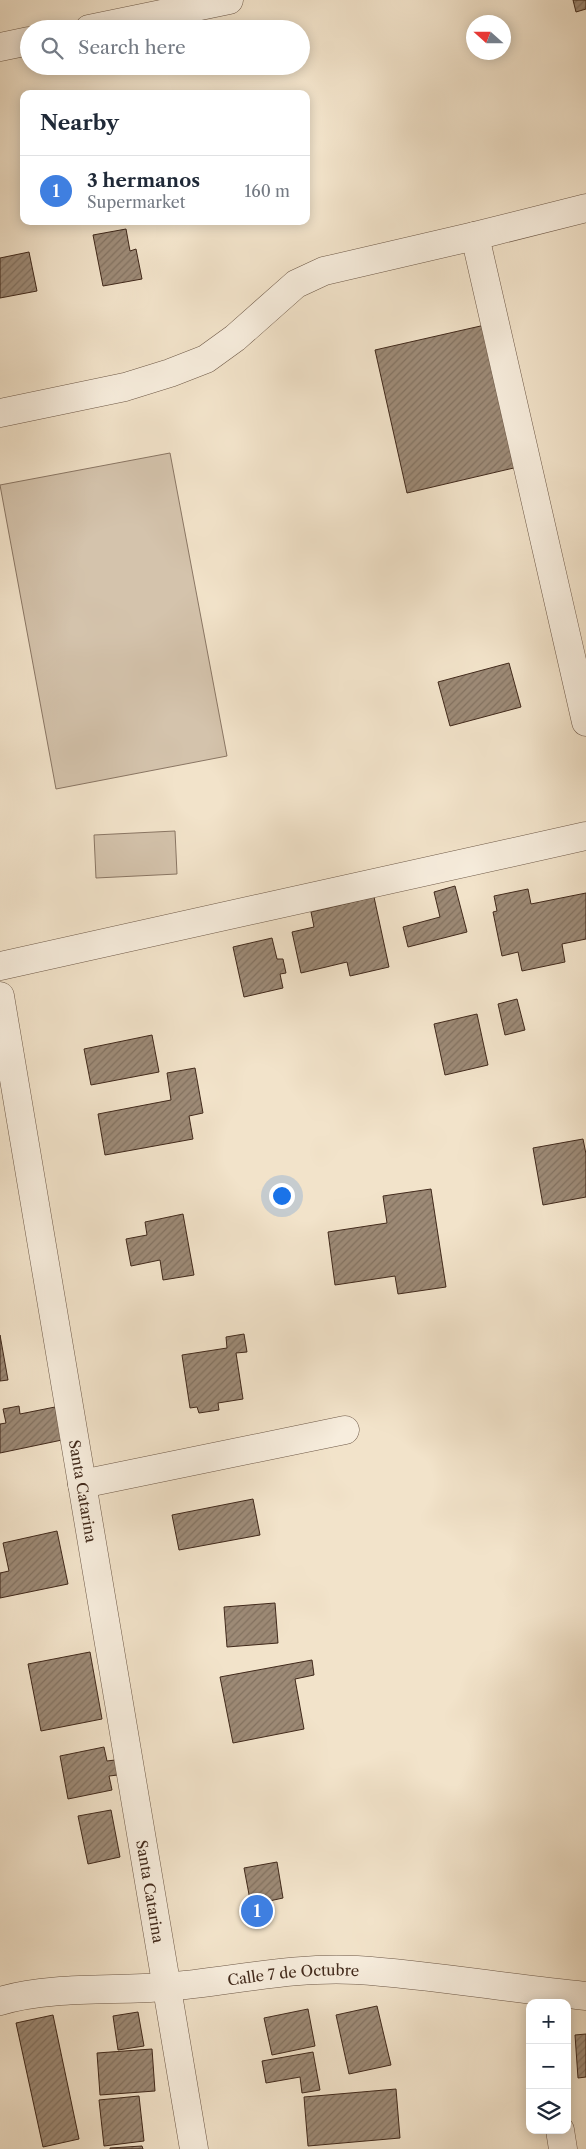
<!DOCTYPE html>
<meta charset="utf-8">
<style>
body{margin:0;font-family:"Libre Caslon Text",serif;background:#f2f2f3;color:#1f2937}
.controls{position:absolute;right:15px;bottom:15px;display:grid;overflow:hidden;border-radius:10px;box-shadow:0 2px 12px #0003}
.controls button{width:45px;height:45px;display:grid;place-items:center;padding:0;border:0;border-bottom:1px solid #e0e1e3;background:#fff;color:#1f2937;font:25px sans-serif}
.compass{position:absolute;left:466px;top:15px;width:45px;height:45px;border-radius:50%;background:#fff;box-shadow:0 2px 12px #0003;rotate:291deg}
.you{position:absolute;left:281px;top:1195px;width:18px;height:18px;margin:-12px;border:4px solid #fff;border-radius:50%;background:#1a73e8;box-shadow:0 0 0 8px #1a73e833}
.badge{display:grid;place-items:center;width:32px;height:32px;border-radius:50%;background:#0b8043;color:#fff;font-size:16px;font-weight:700}
.pin{position:absolute;translate:-50% -50%;border:2px solid #fff;box-shadow:0 1px 5px #0006}
.list{margin:0;padding:0;list-style:none}
h2{display:flex;justify-content:space-between;align-items:center;height:65px;margin:0;padding:0 20px;font-size:21px}
h2 small{font-size:16px;font-weight:400;color:#747a83}
.list li{display:grid;grid-template-columns:32px 1fr auto;gap:15px;align-items:center;box-sizing:border-box;height:70px;padding:0 20px;border-top:1px solid #e0e1e3}
.list b{display:block;font-size:19px;white-space:nowrap}
.list p{margin:0;font-size:16px;white-space:nowrap;color:#747a83}
.list em{font-size:16px;font-style:normal;color:#747a83}
.icon{flex:none;width:28px;height:28px;fill:none;stroke:currentColor;stroke-width:2;stroke-linecap:round;stroke-linejoin:round}
.map{position:relative;flex:none;width:586px;height:2149px;overflow:hidden}
.search{position:absolute;background:#fff;box-shadow:0 2px 12px #0003;left:20px;top:20px;width:290px;height:55px;display:flex;align-items:center;gap:12px;box-sizing:border-box;padding:0 18px;border-radius:28px;color:#747a83;font-size:19px}
.panel{position:absolute;background:#fff;box-shadow:0 2px 12px #0003;left:20px;top:90px;width:290px;height:135px;border-radius:10px}
.map>svg:first-child{display:block}
</style>
<div class="map">
<svg width="586" height="2149" viewBox="0 0 586 2149">
<defs>
<pattern id="building-hatch" width="6" height="6" patternUnits="userSpaceOnUse" patternTransform="scale(1.25)"><rect width="6" height="6" fill="#9d8a76"/><path d="M-1 1l2-2M0 6l6-6M5 7l2-2" fill="none" stroke="#827160"/></pattern>
</defs>
<rect width="100%" height="100%" fill="#f2e3ca"/>
<filter id="stains"><feTurbulence type="fractalNoise" baseFrequency=".004" numOctaves="4"/><feColorMatrix values="0 0 0 0 .2 0 0 0 0 .09 0 0 0 0 .02 0 0 0 .5 -.17"/></filter>
<radialGradient id="worn" r=".72"><stop offset=".6" stop-color="#630" stop-opacity="0"/><stop offset="1" stop-color="#630" stop-opacity=".3"/></radialGradient>
<g fill="#d4c3ac" stroke="#8a7664">
<polygon points="170,453 227,756 56,789 0,485"/>
<polygon points="175,831 177,874 96,878 94,835"/>
</g>
<g fill="url(#building-hatch)" stroke="#41291b">
<polygon points="573,0 586,0 586,9 576,12"/>
<polygon points="126,229 130,251 136,249 142,279 103,286 93,235"/>
<polygon points="29,252 37,291 0,298 0,258"/>
<polygon points="485,325 518,467 407,493 375,350"/>
<polygon points="509,663 521,707 450,726 438,682"/>
<polygon points="455,886 467,932 408,947 403,927 440,917 434,892"/>
<polygon points="528,889 531,904 586,893 586,939 562,944 565,962 522,971 518,952 502,956 493,912 497,911 494,896"/>
<polygon points="374,897 389,967 350,976 347,962 301,973 292,932 314,927 311,912"/>
<polygon points="272,938 277,959 283,959 286,973 280,974 283,988 244,997 233,947"/>
<polygon points="517,999 525,1030 505,1035 498,1004"/>
<polygon points="477,1014 488,1065 445,1075 434,1024"/>
<polygon points="152,1035 159,1072 91,1085 84,1049"/>
<polygon points="195,1068 203,1113 189,1116 193,1139 105,1155 98,1114 171,1100 167,1073"/>
<polygon points="583,1139 586,1154 586,1197 543,1205 533,1148"/>
<polygon points="431,1189 446,1287 398,1294 395,1276 335,1285 328,1232 387,1223 383,1196"/>
<polygon points="183,1214 194,1275 163,1280 160,1260 131,1266 126,1239 147,1235 145,1222"/>
<polygon points="244,1334 247,1352 236,1353 243,1399 218,1403 219,1410 199,1413 197,1407 190,1408 182,1355 227,1348 226,1337"/>
<polygon points="0,1335 8,1380 0,1381"/>
<polygon points="19,1406 20,1414 55,1407 62,1440 0,1453 0,1424 6,1423 3,1409"/>
<polygon points="253,1499 260,1535 179,1550 172,1515"/>
<polygon points="57,1531 68,1584 0,1598 0,1573 9,1571 3,1543"/>
<polygon points="275,1603 278,1643 227,1647 224,1607"/>
<polygon points="90,1652 102,1719 41,1731 28,1664"/>
<polygon points="312,1660 314,1675 295,1679 304,1729 233,1743 220,1677"/>
<polygon points="104,1747 107,1761 115,1760 118,1775 109,1776 112,1790 68,1799 60,1756"/>
<polygon points="111,1810 120,1857 88,1864 78,1816"/>
<polygon points="277,1862 283,1898 251,1905 244,1868"/>
<polygon points="377,2006 391,2065 349,2074 336,2015"/>
<polygon points="308,2009 315,2046 272,2055 264,2018"/>
<polygon points="138,2012 144,2046 118,2050 113,2016"/>
<polygon points="53,2015 79,2139 43,2147 16,2023"/>
<polygon points="586,2034 586,2077 578,2078 575,2035"/>
<polygon points="152,2049 155,2091 100,2095 97,2053"/>
<polygon points="313,2052 320,2090 302,2093 300,2077 266,2083 262,2061"/>
<polygon points="396,2089 400,2138 308,2146 304,2097"/>
<polygon points="139,2096 144,2141 104,2146 99,2100"/>
<polygon points="142,2146 143,2149 110,2149 110,2148"/>
</g>
<g fill="none" stroke-linecap="round" stroke-linejoin="round">
<g stroke="#6d5847" stroke-width="29">
<g id="minor">
<polyline points="89,29 229,0"/>
<polyline points="0,47 29,41"/>
<polyline points="475,236 586,722"/>
<polyline points="0,413 125,387 170,373 206,359 235,338 296,284 324,271 475,236 586,208"/>
<polyline points="0,966 586,836"/>
<path id="s1" d="M0,996L194,2149"/>
<polyline points="82,1484 345,1430"/>
<path id="s2" d="M0,2001C50,1986 113,1991 165,1987C229,1982 293,1966 357,1970C434,1975 510,1989 586,1996"/>
<polyline points="560,2130 563,2149"/>
</g>
</g>
<use href="#minor" stroke="#f7eddd" stroke-width="28"/>
</g>
<g text-anchor="middle" dominant-baseline="central" stroke-width="4.5" stroke-linejoin="round" paint-order="stroke">
<g font-size="15" fill="#41291b" stroke="#f7eddd">
<text stroke="none"><textPath href="#s1" startOffset="502">Santa Catarina</textPath></text>
<text stroke="none"><textPath href="#s1" startOffset="908">Santa Catarina</textPath></text>
<text stroke="none"><textPath href="#s2" startOffset="295">Calle 7 de Octubre</textPath></text>
</g>
</g>
<rect width="100%" height="100%" filter="url(#stains)"/>
<rect width="100%" height="100%" fill="url(#worn)"/>
</svg>
<div class="controls">
<button>+</button>
<button>−</button>
<button><svg class="icon" aria-label="layers" viewBox="0 0 24 24"><path d="M12 4l9 5-9 5-9-5zM3 14l9 5 9-5"/></svg></button>
</div>
<svg class="compass" viewBox="-18 -18 36 36"><path d="M0-13l5 13h-10z" fill="#e53935"/><path d="M0 13l5-13h-10z" fill="#747a83"/></svg>
<div class="you"></div>
<div class="pin badge" style="left:257px;top:1911px;background:#3f7fe0">1</div>
<div class="search"><svg class="icon" aria-label="search" viewBox="0 0 24 24"><circle cx="10" cy="10" r="6"/><path d="M15 15l6 6"/></svg>Search here</div>
<section class="panel">
<h2>Nearby<small></small></h2>
<ul class="list">
<li><span class="badge" style="background:#3f7fe0">1</span><div><b>3 hermanos</b><p>Supermarket</p></div><em>160 m</em></li>
</ul>
</section>
</div>
